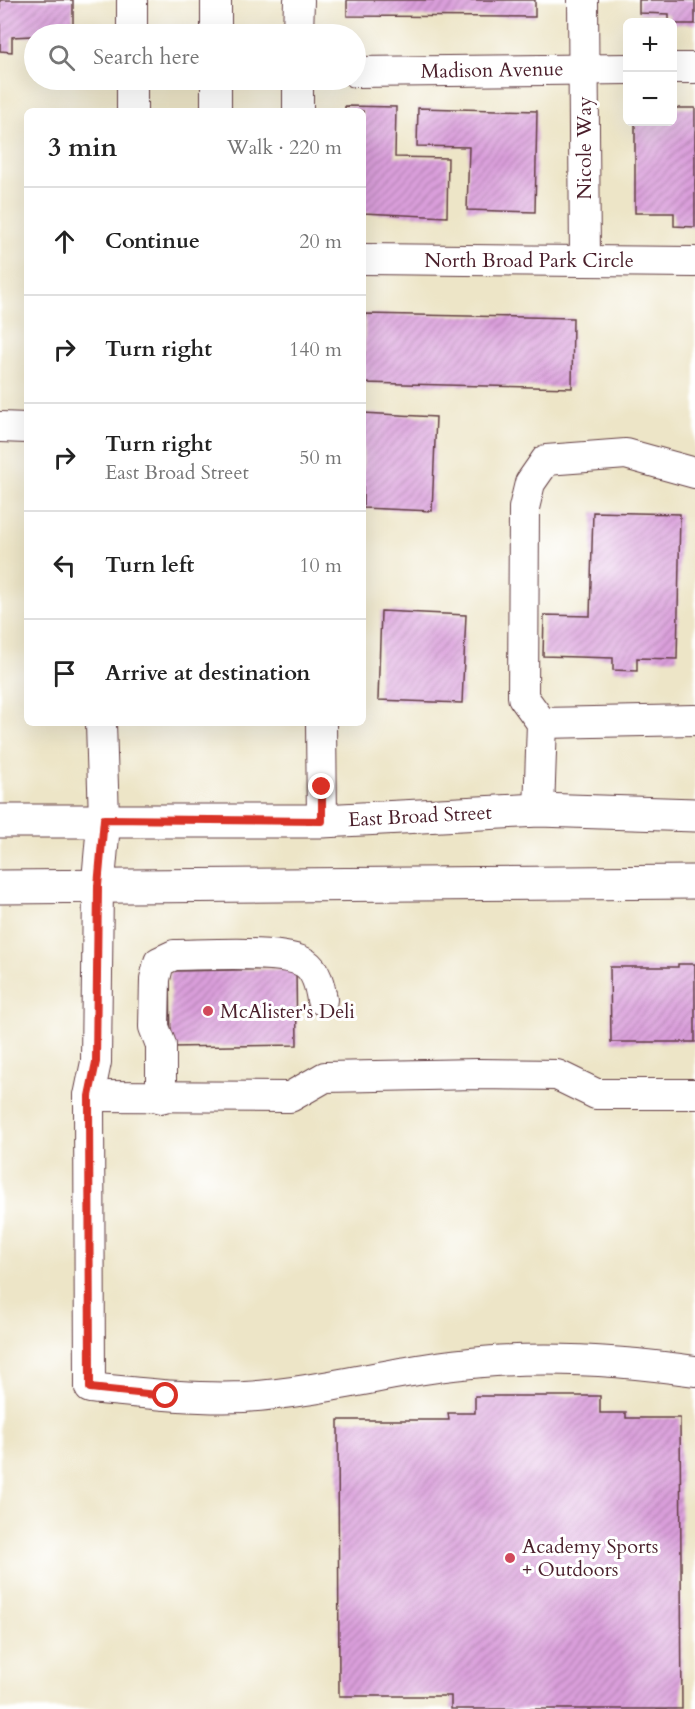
<!DOCTYPE html>
<meta charset="utf-8">
<style>
body{margin:0;font-family:Cardo,serif;background:#f6f6f6;color:#222}
.controls{position:absolute;right:18px;top:18px;display:grid;overflow:hidden;border-radius:9px;box-shadow:0 6px 24px #0002}
.controls button{width:54px;height:54px;display:grid;place-items:center;padding:0;border:0;border-bottom:2px solid #e0e0e0;background:#fff;color:#222;font:30px sans-serif}
.stop{position:absolute;width:18px;height:18px;margin:-14px;border:4px solid #d93025;border-radius:50%;background:#fff}
.stop.end{background:#d93025;border-color:#fff;box-shadow:0 2px 6px #0008}
.list{margin:0;padding:0;list-style:none}
h2{display:flex;justify-content:space-between;align-items:center;height:78px;margin:0;padding:0 24px;font-size:26px}
h2 small{font-size:20px;font-weight:400;color:#767676}
.list li{display:grid;grid-template-columns:39px 1fr auto;gap:18px;align-items:center;box-sizing:border-box;height:108px;padding:0 24px;border-top:2px solid #e0e0e0}
.list b{display:block;font-size:22px;white-space:nowrap}
.list p{margin:0;font-size:20px;white-space:nowrap;color:#767676}
.list em{font-size:20px;font-style:normal;color:#767676}
.icon{flex:none;width:33px;height:33px;fill:none;stroke:currentColor;stroke-width:2;stroke-linecap:round;stroke-linejoin:round}
.map{position:relative;flex:none;width:695px;height:1709px;overflow:hidden}
.search{position:absolute;background:#fff;box-shadow:0 6px 24px #0002;left:24px;top:24px;width:342px;height:66px;display:flex;align-items:center;gap:15px;box-sizing:border-box;padding:0 21px;border-radius:33px;color:#767676;font-size:22px}
.panel{position:absolute;background:#fff;box-shadow:0 6px 24px #0002;left:24px;top:108px;width:342px;height:618px;border-radius:9px}
.map>svg:first-child{display:block}
</style>
<div class="map">
<svg width="695" height="1709" viewBox="0 0 695 1709">
<defs>
<pattern id="building-hatch" width="6" height="6" patternUnits="userSpaceOnUse" patternTransform="scale(1.5)"><rect width="6" height="6" fill="#da9fdb"/><path d="M-1 1l2-2M0 6l6-6M5 7l2-2" fill="none" stroke="#b381b2"/></pattern>
</defs>
<rect width="100%" height="100%" fill="#fff"/>
<filter id="ink" filterUnits="userSpaceOnUse"><feTurbulence type="fractalNoise" baseFrequency=".0167" numOctaves="2"/><feDisplacementMap in="SourceGraphic" scale="12" xChannelSelector="R" yChannelSelector="G"/><feConvolveMatrix kernelMatrix="1 2 1 2 8 2 1 2 1" color-interpolation-filters="sRGB"/></filter>
<filter id="wash" filterUnits="userSpaceOnUse"><feTurbulence type="fractalNoise" baseFrequency=".008" numOctaves="4" result="noise"/><feDisplacementMap in="SourceGraphic" scale="24" xChannelSelector="R" yChannelSelector="G"/><feGaussianBlur stdDeviation="1.35" result="paint"/><feColorMatrix in="noise" values="0 0 0 0 0 0 0 0 0 0 0 0 0 0 0 0 0 1.4 0 .05"/><feComposite in="paint" operator="in"/></filter>
<g filter="url(#wash)">
<rect width="100%" height="100%" fill="#ede5c7"/>
<g id="blocks">
<g fill="url(#building-hatch)">
<polygon points="0,0 73,0 73,34 12,37 12,52 0,51"/>
<polygon points="347,0 535,0 535,17 347,16"/>
<polygon points="639,0 695,0 695,24 672,24 669,22 669,14 639,13"/>
<polygon points="345,106 396,107 395,157 448,158 447,217 363,213 363,111 345,111"/>
<polygon points="418,108 537,111 535,212 467,210 469,147 417,146"/>
<polygon points="674,108 695,108 695,227 674,226 674,213 635,213 635,122 672,122"/>
<polygon points="365,314 573,318 572,388 364,383"/>
<polygon points="363,413 436,417 432,511 363,508"/>
<polygon points="593,512 680,514 677,659 637,658 637,671 613,670 613,658 543,656 544,615 590,616"/>
<polygon points="381,611 466,615 462,703 378,700"/>
<polygon points="678,964 695,964 695,1042 611,1042 610,967 678,967"/>
<polygon points="296,969 297,1045 171,1047 170,971"/>
<polygon points="475,1396 600,1396 600,1413 626,1413 626,1418 680,1418 682,1709 451,1709 451,1696 339,1696 338,1420 449,1420 448,1413 475,1413"/>
</g>
</g>
</g>
<g filter="url(#ink)">
<use href="#blocks" fill-opacity="0" stroke="#623d42" stroke-width="1.5"/>
<g fill="none" stroke-linecap="round" stroke-linejoin="round">
<g stroke="#623d42" stroke-width="32">
<g id="minor">
<polyline points="583,0 585,259"/>
<polyline points="132,34 132,0"/>
<polyline points="216,34 216,0"/>
<polyline points="298,34 299,0"/>
<polyline points="672,68 695,68"/>
<polyline points="356,72 628,69"/>
<polyline points="132,111 132,80"/>
<polyline points="216,111 216,80"/>
<polyline points="298,111 298,80"/>
<polyline points="363,259 695,262"/>
<polyline points="0,427 27,428"/>
<polyline points="101,723 104,819"/>
<polyline points="321,723 322,821"/>
<polyline points="542,723 523,697 524,508 530,483 546,460 626,454 695,473"/>
<polyline points="539,810 542,723 695,720"/>
<path d="M98,886L96,1062L89,1096L90,1388C141,1393 193,1399 244,1397C325,1392 402,1368 482,1362C552,1356 626,1361 695,1371"/>
<polyline points="89,1096 290,1097 325,1077 477,1074 557,1075 596,1094 695,1094"/>
<path d="M161,1098V1045L154,1027L155,979L159,962L174,955C202,955 284,949 305,963C317,971 320,987 322,1000"/>
</g>
</g>
<g stroke="#623d42" stroke-width="35">
<g id="major">
<polyline points="0,821 322,821 539,810 695,815"/>
<polyline points="98,886 104,819"/>
<polyline points="0,887 695,882"/>
</g>
</g>
<use href="#minor" stroke="#fff" stroke-width="30"/>
<use href="#major" stroke="#fff" stroke-width="33"/>
</g>
</g>
<g fill="none" stroke-linecap="round" stroke-linejoin="round" filter="url(#ink)">
<polyline stroke="#d93025" stroke-width="8" points="166,1396 90,1388 89,1096 96,1062 98,886 104,819 322,821 322,787"/>
</g>
<g fill="#d1495b" stroke="#fff" stroke-width="2">
<circle cx="208" cy="1011" r="6"/>
<circle cx="510" cy="1558" r="6"/>
</g>
<g text-anchor="middle" dominant-baseline="central" stroke-width="6" stroke-linejoin="round" paint-order="stroke">
<g font-size="20" fill="#4a1f2b" stroke="#fff">
<text transform="translate(492 70) rotate(-1)">Madison Avenue</text>
<text transform="translate(584 148) rotate(-90)">Nicole Way</text>
<text x="529" y="260">North Broad Park Circle</text>
<text transform="translate(420 816) rotate(-3)">East Broad Street</text>
</g>
<g font-size="20" fill="#4a1f2b" stroke="#fff" text-anchor="start">
<text x="220" y="1011">McAlister's Deli</text>
<text x="522" y="1546">Academy Sports<tspan x="522" dy="23">+ Outdoors</tspan></text>
</g>
</g>
</svg>
<div class="controls">
<button>+</button>
<button>−</button>
</div>
<div class="stop" style="left:166px;top:1396px"></div>
<div class="stop end" style="left:322px;top:787px"></div>
<div class="search"><svg class="icon" aria-label="search" viewBox="0 0 24 24"><circle cx="10" cy="10" r="6"/><path d="M15 15l6 6"/></svg>Search here</div>
<section class="panel">
<h2>3 min<small>Walk · 220 m</small></h2>
<ul class="list">
<li><svg class="icon" aria-label="ahead" viewBox="0 0 24 24"><path d="M12 20V5M6 11l6-6 6 6"/></svg><div><b>Continue</b></div><em>20 m</em></li>
<li><svg class="icon" aria-label="right" viewBox="0 0 24 24"><path d="M7 20v-9h11M14 6l5 5-5 5"/></svg><div><b>Turn right</b></div><em>140 m</em></li>
<li><svg class="icon" aria-label="right" viewBox="0 0 24 24"><path d="M7 20v-9h11M14 6l5 5-5 5"/></svg><div><b>Turn right</b><p>East Broad Street</p></div><em>50 m</em></li>
<li><svg class="icon" aria-label="left" viewBox="0 0 24 24"><path d="M17 20v-9H6M10 6l-5 5 5 5"/></svg><div><b>Turn left</b></div><em>10 m</em></li>
<li><svg class="icon" aria-label="arrive" viewBox="0 0 24 24"><path d="M6 21V4h12l-3 4 3 4H6"/></svg><div><b>Arrive at destination</b></div></li>
</ul>
</section>
</div>
